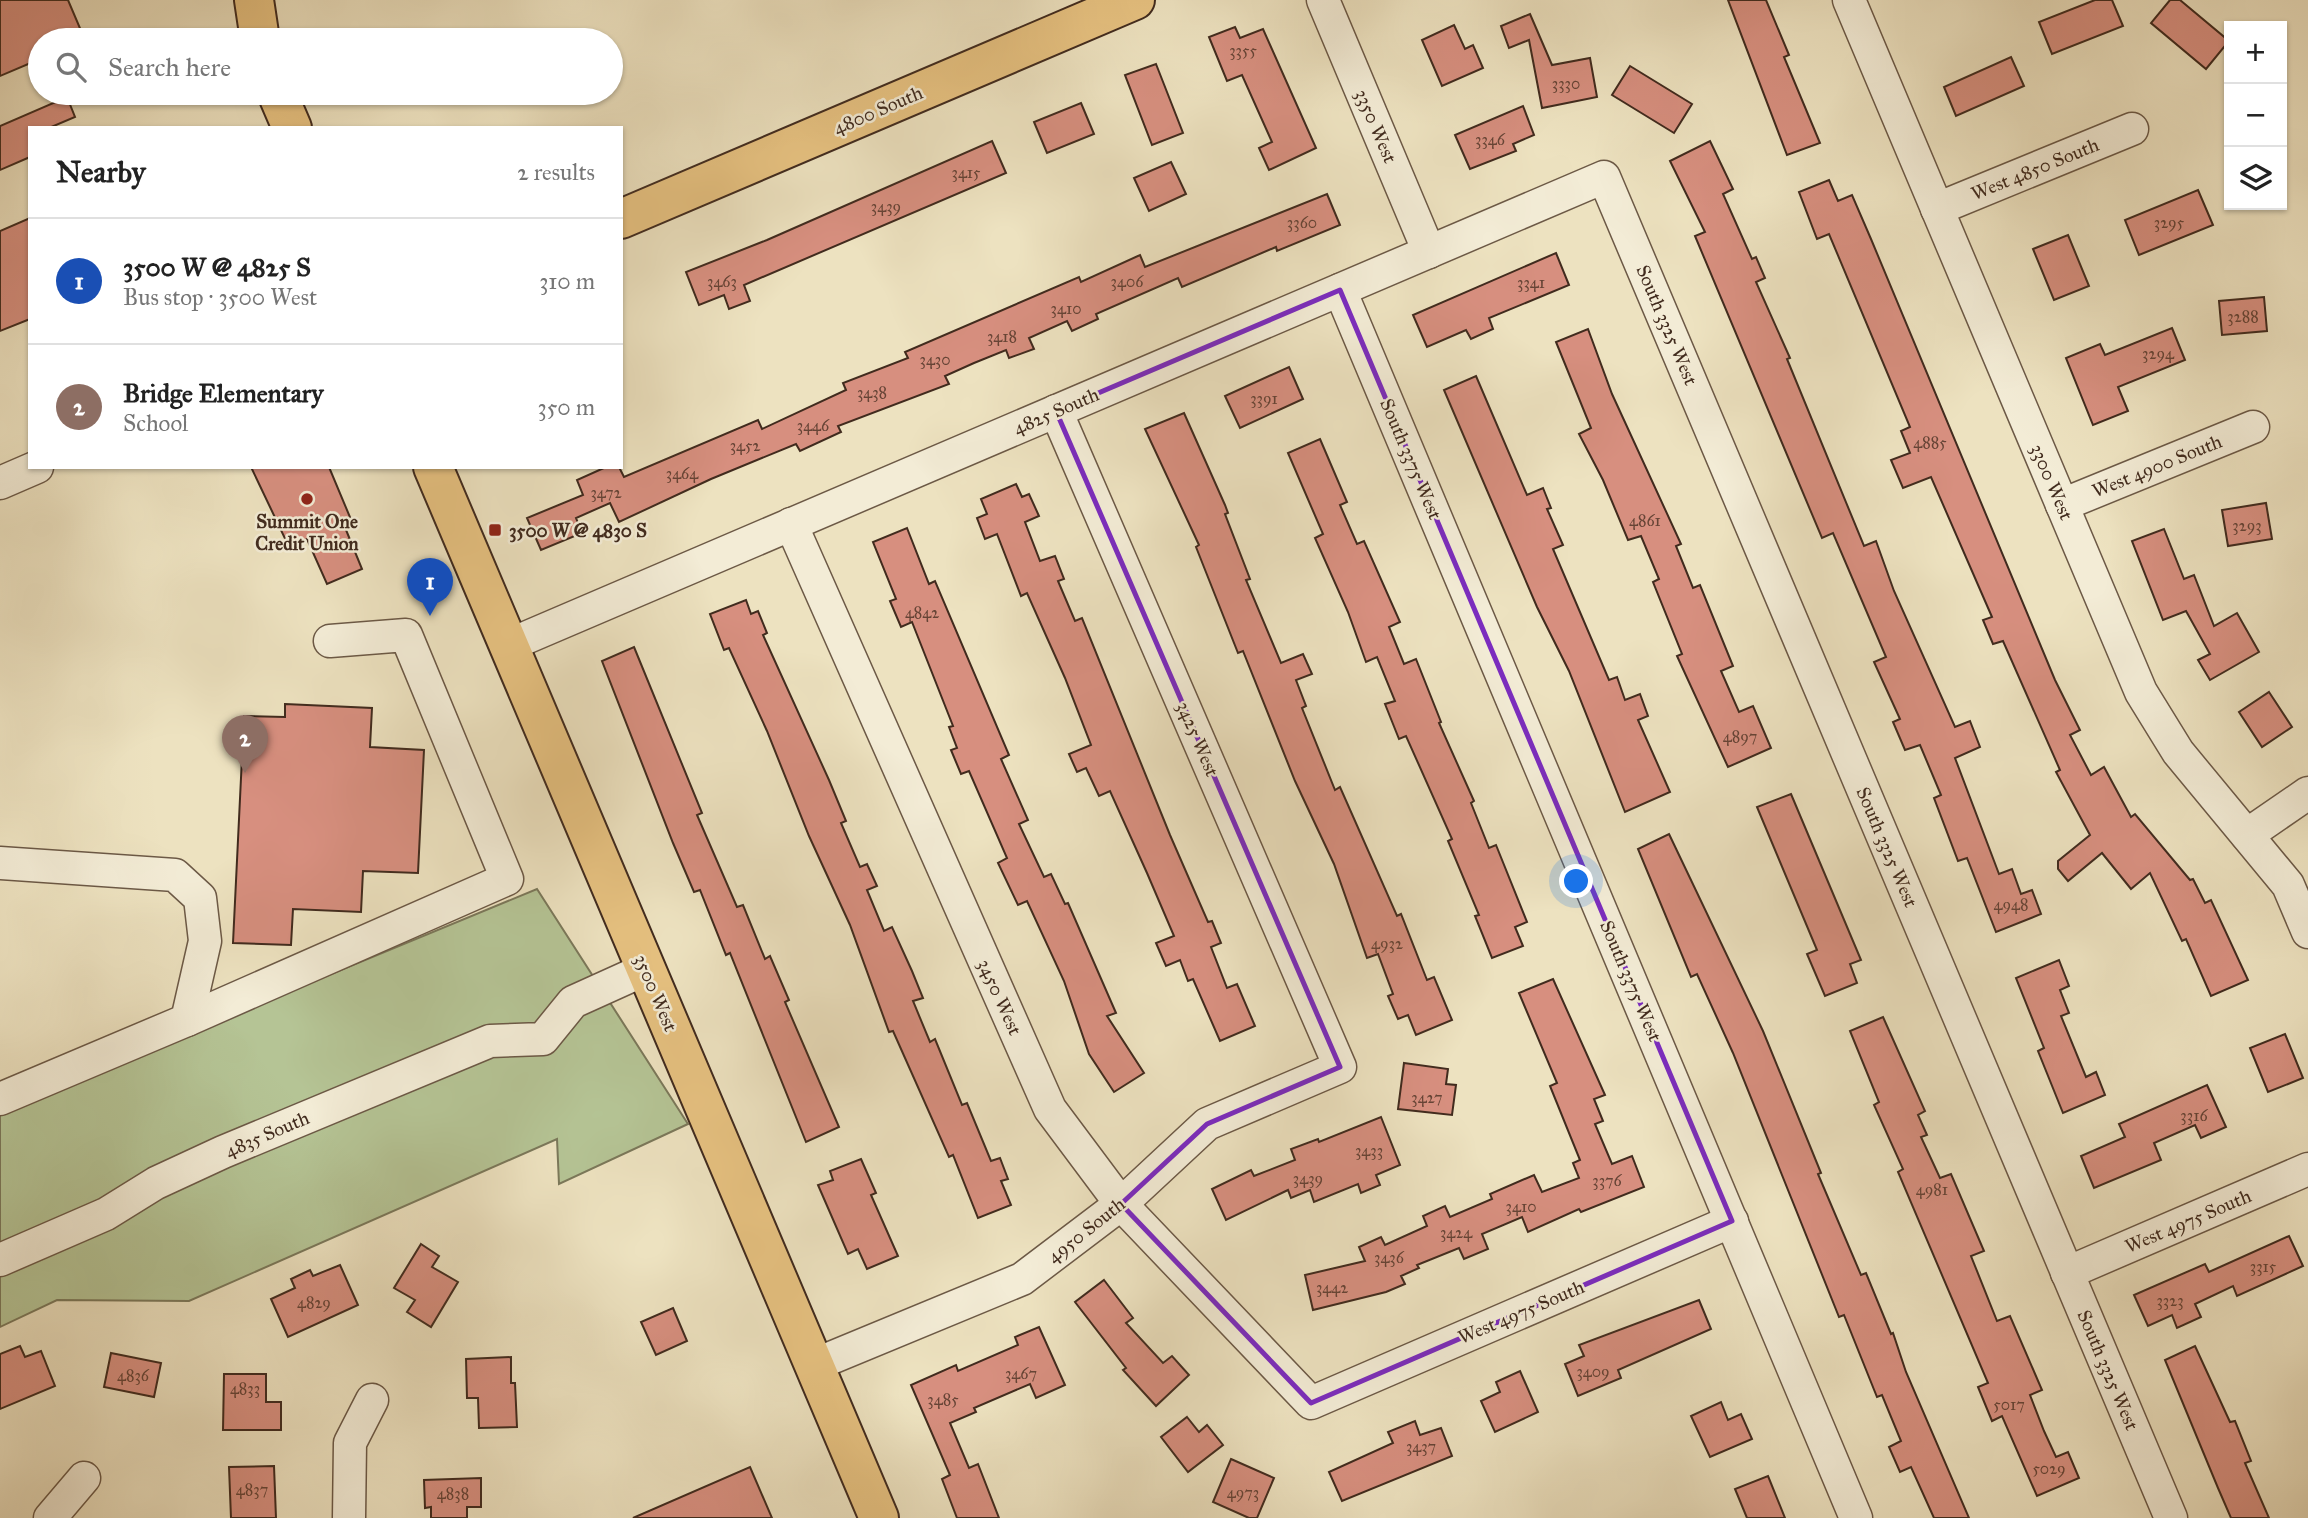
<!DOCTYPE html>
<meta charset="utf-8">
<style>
body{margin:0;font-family:"IM FELL Great Primer",serif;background:#f2f2f2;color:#222}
.controls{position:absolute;right:21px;top:21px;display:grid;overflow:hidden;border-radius:0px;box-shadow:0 2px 5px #0004}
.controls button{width:63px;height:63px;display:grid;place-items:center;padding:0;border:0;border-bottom:2px solid #e0e0e0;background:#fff;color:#222;font:35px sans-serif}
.you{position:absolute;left:1577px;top:882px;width:24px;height:24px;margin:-18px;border:5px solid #fff;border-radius:50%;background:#1a73e8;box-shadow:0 0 0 10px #1a73e833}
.badge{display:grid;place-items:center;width:46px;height:46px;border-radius:50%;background:#8f2418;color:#fff;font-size:23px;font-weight:700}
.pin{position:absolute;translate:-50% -58px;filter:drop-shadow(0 2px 4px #0008)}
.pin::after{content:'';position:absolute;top:37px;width:24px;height:21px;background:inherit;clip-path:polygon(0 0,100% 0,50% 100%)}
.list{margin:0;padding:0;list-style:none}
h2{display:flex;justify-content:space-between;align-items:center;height:91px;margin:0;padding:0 28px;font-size:30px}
h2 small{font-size:23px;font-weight:400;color:#767676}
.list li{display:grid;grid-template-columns:46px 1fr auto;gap:21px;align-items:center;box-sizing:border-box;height:126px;padding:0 28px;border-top:2px solid #e0e0e0}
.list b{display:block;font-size:26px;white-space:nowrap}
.list p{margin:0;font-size:23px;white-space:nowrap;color:#767676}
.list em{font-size:23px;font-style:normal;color:#767676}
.icon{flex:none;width:38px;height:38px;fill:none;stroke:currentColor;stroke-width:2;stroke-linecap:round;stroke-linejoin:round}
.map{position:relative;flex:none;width:2308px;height:1518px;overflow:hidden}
.search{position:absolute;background:#fff;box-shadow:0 2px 5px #0004;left:28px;top:28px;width:595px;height:77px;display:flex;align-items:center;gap:18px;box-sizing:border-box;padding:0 24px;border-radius:38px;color:#767676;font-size:26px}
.panel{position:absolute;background:#fff;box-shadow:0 2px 5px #0004;left:28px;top:126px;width:595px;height:343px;border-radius:0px}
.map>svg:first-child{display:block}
</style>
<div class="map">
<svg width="2308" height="1518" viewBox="0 0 2308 1518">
<rect width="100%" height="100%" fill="#ede2c0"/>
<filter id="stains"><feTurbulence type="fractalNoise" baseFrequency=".00286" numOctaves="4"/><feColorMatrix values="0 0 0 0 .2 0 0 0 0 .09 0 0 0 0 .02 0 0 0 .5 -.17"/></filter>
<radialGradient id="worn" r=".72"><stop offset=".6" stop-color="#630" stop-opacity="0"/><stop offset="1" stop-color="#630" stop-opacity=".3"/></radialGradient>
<polygon fill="#b5c495" stroke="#7b785a" stroke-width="2" points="537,889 688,1124 559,1184 557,1139 189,1301 57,1300 0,1327 0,1111"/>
<g fill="#d78f7f" stroke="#412b1e" stroke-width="2">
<polygon points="0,0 68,0 85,40 40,40 40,59 0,76"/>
<polygon points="1728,0 1766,0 1789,55 1784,57 1820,143 1787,155"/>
<polygon points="2095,0 2112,0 2123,26 2052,54 2039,22"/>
<polygon points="2170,0 2180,0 2229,41 2206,69 2151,23"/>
<polygon points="1530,14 1552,65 1590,58 1597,97 1542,108 1529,40 1509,48 1501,26"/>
<polygon points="1454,25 1465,49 1473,45 1483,68 1442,86 1422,40"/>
<polygon points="1235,27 1240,38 1263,29 1316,148 1269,170 1259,148 1272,142 1242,75 1227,81 1209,37"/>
<polygon points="2011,57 2024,86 1956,116 1944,87"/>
<polygon points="1156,64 1183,133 1152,145 1125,75"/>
<polygon points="1630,66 1692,104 1674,133 1612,95"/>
<polygon points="67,97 75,117 49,128 30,128 30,157 0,170 0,126"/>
<polygon points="1081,103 1094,134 1047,153 1034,122"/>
<polygon points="1523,106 1534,135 1513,144 1516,151 1470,169 1455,135"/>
<polygon points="992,141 1006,173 744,285 750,301 729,309 724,295 699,305 686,272 767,240"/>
<polygon points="1710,141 1733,189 1723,194 1752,259 1756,257 1765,278 1756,282 1790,358 1787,359 1864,546 1876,541 1894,591 1955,727 1970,721 1980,747 1955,758 1999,874 2012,869 2021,894 2032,890 2041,914 1996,932 1967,858 1958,861 1934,798 1941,795 1920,745 1905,750 1893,722 1900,719 1874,662 1886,657 1833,533 1822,538 1695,236 1705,232 1670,161"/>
<polygon points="1171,162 1186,194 1149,211 1134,178"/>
<polygon points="1829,180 1838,201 1852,195 1871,239 2055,680 2080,730 2070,735 2091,775 2104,767 2131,817 2135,814 2190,880 2193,879 2205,903 2211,900 2248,980 2211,996 2186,939 2182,941 2150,873 2131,889 2102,853 2068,881 2058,869 2058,861 2090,835 2056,772 2060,770 2003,641 1993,644 1983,620 1992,617 1931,477 1903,488 1891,460 1910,453 1901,431 1910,427 1829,234 1817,239 1799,192"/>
<polygon points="2198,190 2213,225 2139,255 2125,220"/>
<polygon points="1327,194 1340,225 1277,251 1276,247 1182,287 1178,278 1096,314 1098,319 1072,331 1067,321 1029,338 1034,349 1009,358 1006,350 974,363 945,376 949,384 838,426 841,432 800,451 796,444 711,479 619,522 610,503 576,518 582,533 541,550 527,518 583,495 577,480 606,467 619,467 624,477 758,420 762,429 846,390 843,383 908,358 905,352 1079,277 1081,282 1140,255 1145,267"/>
<polygon points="30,218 30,319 0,331 0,231"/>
<polygon points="2068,235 2089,286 2054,300 2033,249"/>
<polygon points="1556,253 1569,285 1489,318 1493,329 1471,339 1466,330 1427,347 1413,315"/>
<polygon points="2264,297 2267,331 2222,335 2219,301"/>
<polygon points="2172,328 2185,360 2118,387 2128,411 2093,425 2066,358 2100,344 2105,355"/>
<polygon points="1588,329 1612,394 1681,544 1676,546 1693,588 1700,585 1733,666 1721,671 1739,712 1753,706 1771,748 1728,767 1677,656 1682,654 1653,582 1659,579 1641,536 1628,540 1603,480 1579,434 1591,428 1556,342"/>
<polygon points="1289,367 1303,399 1240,428 1225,396"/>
<polygon points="1476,376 1527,495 1543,488 1551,508 1547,509 1563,545 1553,549 1609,680 1617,677 1625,700 1640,694 1648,716 1638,720 1670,792 1625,812 1569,671 1537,607 1444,390"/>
<polygon points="1184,413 1225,505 1228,513 1225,514 1250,579 1246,580 1281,663 1303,654 1312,674 1296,680 1306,706 1302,708 1335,790 1340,787 1397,916 1401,914 1427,980 1434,977 1452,1020 1416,1035 1408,1015 1398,1019 1388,996 1393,994 1378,954 1367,958 1334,864 1295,781 1243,651 1238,653 1196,547 1199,545 1145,429"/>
<polygon points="1320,439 1347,502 1340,505 1357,544 1364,541 1400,622 1389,627 1404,664 1416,659 1441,722 1439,723 1474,801 1471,803 1489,848 1496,845 1527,922 1515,927 1523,946 1492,958 1475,916 1479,915 1448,841 1452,839 1406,736 1399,739 1385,704 1395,701 1377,657 1366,662 1348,612 1315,538 1323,534 1288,453"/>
<polygon points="251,467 329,467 352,522 344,525 362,569 327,584 307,539 289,547"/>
<polygon points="1016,484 1022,497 1029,494 1039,516 1025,522 1040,561 1055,556 1064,579 1058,581 1075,621 1082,618 1170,835 1208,922 1212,921 1221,943 1211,947 1227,988 1237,984 1255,1026 1220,1041 1193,979 1188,981 1180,960 1166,966 1156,943 1174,936 1147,873 1110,791 1099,796 1086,768 1077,772 1069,754 1091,745 1065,678 1027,593 1021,596 997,534 985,539 977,518 987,514 981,499"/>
<polygon points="2266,503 2272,539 2228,546 2222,510"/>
<polygon points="907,528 929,584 935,581 1009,755 1001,759 1028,820 1019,824 1044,877 1051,874 1065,904 1068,903 1116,1013 1107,1016 1144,1073 1114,1092 1089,1054 1064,981 1027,901 1018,905 998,863 1007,858 969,771 961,774 951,750 957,748 949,727 953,726 912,622 901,627 890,601 896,599 873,542"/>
<polygon points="2164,529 2184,579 2194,575 2214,626 2237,613 2259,652 2210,680 2198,660 2210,654 2186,611 2163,620 2132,541"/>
<polygon points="746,600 751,614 758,611 767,633 763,635 829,780 846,821 841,823 860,867 867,864 877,886 867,890 884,931 892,927 912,971 923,998 913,1001 930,1042 935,1039 962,1105 967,1103 991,1161 1000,1158 1008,1179 1001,1181 1011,1205 978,1218 953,1155 949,1157 893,1031 889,1032 850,925 809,836 767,731 729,648 724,650 710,614"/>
<polygon points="634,647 702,813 697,815 737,907 743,905 765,959 770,956 789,1000 785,1002 839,1127 806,1142 730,953 726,955 700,890 694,892 673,843 602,661"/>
<polygon points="2269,692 2292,727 2262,747 2239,712"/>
<polygon points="285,704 372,708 370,747 424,750 418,873 363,871 361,912 293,909 291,945 233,943 244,716 285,717"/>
<polygon points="1791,794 1861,960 1850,964 1857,983 1825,996 1807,954 1817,950 1757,807"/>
<polygon points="1669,834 1763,1031 1821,1173 1818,1174 1861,1275 1866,1273 1891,1334 1893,1333 1906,1372 1969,1518 1934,1518 1911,1467 1900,1472 1889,1447 1901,1441 1882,1395 1877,1397 1844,1315 1839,1317 1733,1053 1697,974 1691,977 1638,849"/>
<polygon points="2059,960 2069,986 2060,990 2069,1013 2061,1016 2086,1077 2096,1072 2105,1095 2063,1113 2038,1051 2044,1048 2016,978"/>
<polygon points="1553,979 1605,1095 1594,1099 1603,1121 1595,1124 1612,1164 1632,1156 1644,1187 1581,1212 1579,1209 1528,1232 1522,1217 1482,1234 1488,1249 1464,1259 1459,1248 1417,1265 1419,1268 1401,1276 1405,1284 1386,1292 1313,1310 1305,1275 1365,1261 1359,1247 1381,1237 1385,1245 1427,1226 1423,1216 1445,1206 1450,1217 1492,1199 1490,1194 1534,1175 1542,1192 1579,1178 1573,1163 1580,1160 1550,1086 1557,1083 1519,993"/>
<polygon points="1883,1017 1925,1111 1918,1115 1927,1135 1921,1137 1940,1178 1951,1174 1984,1251 1971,1256 1997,1321 2010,1316 2042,1390 2030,1395 2044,1431 2056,1457 2068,1452 2079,1478 2037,1496 2002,1416 1992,1421 1978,1387 1988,1383 1898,1172 1903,1169 1874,1105 1879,1102 1850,1031"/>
<polygon points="2285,1034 2303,1078 2268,1092 2250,1048"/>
<polygon points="1404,1063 1448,1069 1446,1084 1456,1085 1452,1115 1398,1109"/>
<polygon points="2207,1085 2226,1127 2201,1138 2195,1125 2154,1143 2161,1160 2094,1188 2081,1156 2125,1137 2119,1124"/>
<polygon points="1381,1117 1400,1165 1376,1175 1380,1185 1361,1193 1358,1184 1314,1202 1310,1190 1291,1198 1288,1190 1226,1220 1212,1189 1251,1170 1254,1176 1295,1160 1291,1149 1318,1139 1319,1142"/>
<polygon points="861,1159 876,1193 871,1195 898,1256 867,1269 858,1249 848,1254 818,1185 833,1180 830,1171"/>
<polygon points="2289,1236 2303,1266 2237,1296 2233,1286 2195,1304 2201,1317 2177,1328 2172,1315 2148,1326 2134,1295 2205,1264 2209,1272"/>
<polygon points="421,1244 439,1256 432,1267 458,1282 431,1327 407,1312 415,1300 394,1288"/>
<polygon points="340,1265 358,1305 288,1337 271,1299 295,1288 291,1279 310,1270 313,1276"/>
<polygon points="1104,1280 1133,1318 1126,1323 1163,1363 1172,1356 1189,1375 1156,1406 1123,1370 1126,1368 1075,1302"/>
<polygon points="1699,1300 1711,1329 1618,1370 1621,1378 1578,1396 1565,1364 1584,1356 1579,1345"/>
<polygon points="673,1308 687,1341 656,1355 641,1322"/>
<polygon points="1039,1327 1065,1385 1036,1398 1030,1384 974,1408 976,1412 950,1423 969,1468 978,1464 999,1518 957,1518 942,1479 950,1475 911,1385 956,1365 958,1371 1018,1345 1015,1337"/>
<polygon points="20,1346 25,1357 41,1351 55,1386 0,1409 0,1354"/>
<polygon points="2195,1346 2230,1422 2235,1421 2251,1461 2245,1463 2269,1518 2231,1518 2218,1488 2165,1360"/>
<polygon points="111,1353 161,1363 154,1397 104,1387"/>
<polygon points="511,1357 511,1383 515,1383 517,1427 479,1428 478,1398 467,1398 466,1359"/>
<polygon points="1520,1371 1538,1412 1495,1432 1481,1401 1500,1392 1496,1382"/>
<polygon points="224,1374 266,1374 266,1402 281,1402 281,1430 223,1430"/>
<polygon points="1721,1402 1728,1420 1741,1414 1752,1439 1710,1457 1691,1416"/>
<polygon points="1187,1417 1199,1432 1207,1425 1223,1445 1188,1472 1161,1437"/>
<polygon points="1415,1421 1420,1435 1441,1428 1452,1456 1342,1501 1329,1472 1393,1443 1388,1432"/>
<polygon points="1231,1459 1274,1478 1257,1518 1249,1518 1213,1502"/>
<polygon points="274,1466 276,1518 231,1518 229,1467"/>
<polygon points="750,1467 772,1518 633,1518"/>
<polygon points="1768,1476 1785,1518 1747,1518 1735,1489"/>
<polygon points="481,1478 481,1507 467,1507 467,1518 431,1518 431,1507 425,1508 424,1480"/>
</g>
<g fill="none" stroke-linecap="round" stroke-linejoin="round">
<g stroke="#6c5946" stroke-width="35">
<g id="minor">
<polyline points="1323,0 1429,252"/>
<polyline points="1849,0 2141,692 2178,752 2288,885 2308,932"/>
<polyline points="1937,209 2132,129"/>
<polyline points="1340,290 1856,1518"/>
<polyline points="0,483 37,467"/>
<polyline points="2062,505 2253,427"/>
<polyline points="791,524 1050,1109 1121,1204 1311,1403 1732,1221"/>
<polyline points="509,645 1604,177 2171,1518"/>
<polyline points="2247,835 2308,793"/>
<polyline points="0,863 175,875 200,898 205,941 187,1020 0,1099"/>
<polyline points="187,1020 507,879 406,635 330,641"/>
<polyline points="0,1260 106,1214 156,1183 223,1152 490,1041 543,1039 573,1002 646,969"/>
<polyline points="2067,1273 2308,1169"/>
<polyline points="814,1365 1022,1279 1121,1204 1207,1124 1340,1067 1056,411"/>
<polyline points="50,1518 84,1478"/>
<polyline points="349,1518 350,1443 372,1400"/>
</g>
</g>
<g stroke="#412b1e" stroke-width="42">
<g id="major">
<polyline points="254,0 260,40"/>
<polyline points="277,93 292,128"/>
<polyline points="621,219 1135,0"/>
<polyline points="433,467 879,1518"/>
</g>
</g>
<use href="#minor" stroke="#f3ecd6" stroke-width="32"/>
<use href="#major" stroke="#e6c180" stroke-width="38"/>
</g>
<path fill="none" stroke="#7b2cbf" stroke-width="5" stroke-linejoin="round" d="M1340,290L1732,1221L1311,1403L1121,1204L1207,1124L1340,1067L1056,411Z"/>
<g fill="#8f2418" stroke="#f3ecd6" stroke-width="2.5">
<circle cx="307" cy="499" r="7"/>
<rect x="488" y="523" width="14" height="14" rx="3.5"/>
</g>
<g text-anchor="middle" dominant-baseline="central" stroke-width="5" stroke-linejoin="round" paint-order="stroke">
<g font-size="16" fill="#664436">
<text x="1243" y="50">3355</text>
<text x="1566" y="83">3330</text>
<text x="1490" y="139">3346</text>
<text x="966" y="172">3415</text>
<text x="886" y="206">3439</text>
<text x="1302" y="222">3360</text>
<text x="2169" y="222">3295</text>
<text x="722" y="281">3463</text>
<text x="1127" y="281">3406</text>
<text x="1531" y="282">3341</text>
<text x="1066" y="308">3410</text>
<text x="2243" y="316">3288</text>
<text x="1002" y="336">3418</text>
<text x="2158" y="353">3294</text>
<text x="935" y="359">3430</text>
<text x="872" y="392">3438</text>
<text x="1264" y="398">3391</text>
<text x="813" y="425">3446</text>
<text x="1930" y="442">4885</text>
<text x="745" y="445">3452</text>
<text x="682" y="473">3464</text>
<text x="606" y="492">3472</text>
<text x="1645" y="520">4861</text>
<text x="2247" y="525">3293</text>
<text x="922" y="612">4842</text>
<text x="1740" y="736">4897</text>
<text x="2011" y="904">4948</text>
<text x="1387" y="943">4932</text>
<text x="1427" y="1097">3427</text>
<text x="2194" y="1115">3316</text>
<text x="1369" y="1150">3433</text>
<text x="1308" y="1178">3439</text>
<text x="1607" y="1180">3376</text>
<text x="1932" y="1189">4981</text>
<text x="1521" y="1206">3410</text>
<text x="1456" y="1232">3424</text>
<text x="1389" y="1257">3436</text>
<text x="2263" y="1266">3315</text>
<text x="1332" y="1287">3442</text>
<text x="2170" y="1300">3323</text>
<text x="314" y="1302">4829</text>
<text x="1593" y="1371">3409</text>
<text x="1021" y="1373">3467</text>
<text x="133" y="1375">4836</text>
<text x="245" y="1388">4833</text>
<text x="943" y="1399">3485</text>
<text x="2009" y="1404">5017</text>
<text x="1421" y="1446">3437</text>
<text x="2049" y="1468">5029</text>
<text x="252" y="1489">4837</text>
<text x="1243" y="1492">4973</text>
<text x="453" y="1493">4838</text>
</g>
<g font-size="19" fill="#412b1e" stroke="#f3ecd6">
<text transform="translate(878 110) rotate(-23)">4800 South</text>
<text transform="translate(1376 126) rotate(67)">3350 West</text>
<text transform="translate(2035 169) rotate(-22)">West 4850 South</text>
<text transform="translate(1667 325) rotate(67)">South 3325 West</text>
<text transform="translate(1056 411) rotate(-23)">4825 South</text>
<text transform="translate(1411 459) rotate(67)">South 3375 West</text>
<text transform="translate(2157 466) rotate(-22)">West 4900 South</text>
<text transform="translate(2052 482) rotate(67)">3300 West</text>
<text transform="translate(1198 739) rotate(67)">3425 West</text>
<text transform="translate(1887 847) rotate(67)">South 3325 West</text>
<text transform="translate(1631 981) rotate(67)">South 3375 West</text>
<text transform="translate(656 993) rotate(67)">3500 West</text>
<text transform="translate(1000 997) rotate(66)">3450 West</text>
<text transform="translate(267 1134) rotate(-23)">4835 South</text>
<text transform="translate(2188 1221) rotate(-23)">West 4975 South</text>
<text transform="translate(1086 1230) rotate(-38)">4950 South</text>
<text transform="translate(1521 1312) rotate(-23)">West 4975 South</text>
<text transform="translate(2108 1370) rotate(67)">South 3325 West</text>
</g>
<g font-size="19" font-weight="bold" fill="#412b1e" stroke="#f3ecd6">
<text x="307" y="521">Summit One<tspan x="307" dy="22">Credit Union</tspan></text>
<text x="509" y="530" text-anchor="start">3500 W @ 4830 S</text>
</g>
</g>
<rect width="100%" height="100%" filter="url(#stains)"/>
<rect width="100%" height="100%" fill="url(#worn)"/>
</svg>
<div class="controls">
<button>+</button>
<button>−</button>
<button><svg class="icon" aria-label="layers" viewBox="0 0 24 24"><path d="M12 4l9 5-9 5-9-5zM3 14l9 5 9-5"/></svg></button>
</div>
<div class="you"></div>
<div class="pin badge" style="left:430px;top:616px;background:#1a4fb4">1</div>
<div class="pin badge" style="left:245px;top:773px;background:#8d6e63">2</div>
<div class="search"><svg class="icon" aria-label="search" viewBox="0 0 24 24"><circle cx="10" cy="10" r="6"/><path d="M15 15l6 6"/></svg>Search here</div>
<section class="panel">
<h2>Nearby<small>2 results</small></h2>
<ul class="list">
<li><span class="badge" style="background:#1a4fb4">1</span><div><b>3500 W @ 4825 S</b><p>Bus stop · 3500 West</p></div><em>310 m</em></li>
<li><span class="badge" style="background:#8d6e63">2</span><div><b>Bridge Elementary</b><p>School</p></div><em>350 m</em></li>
</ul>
</section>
</div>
